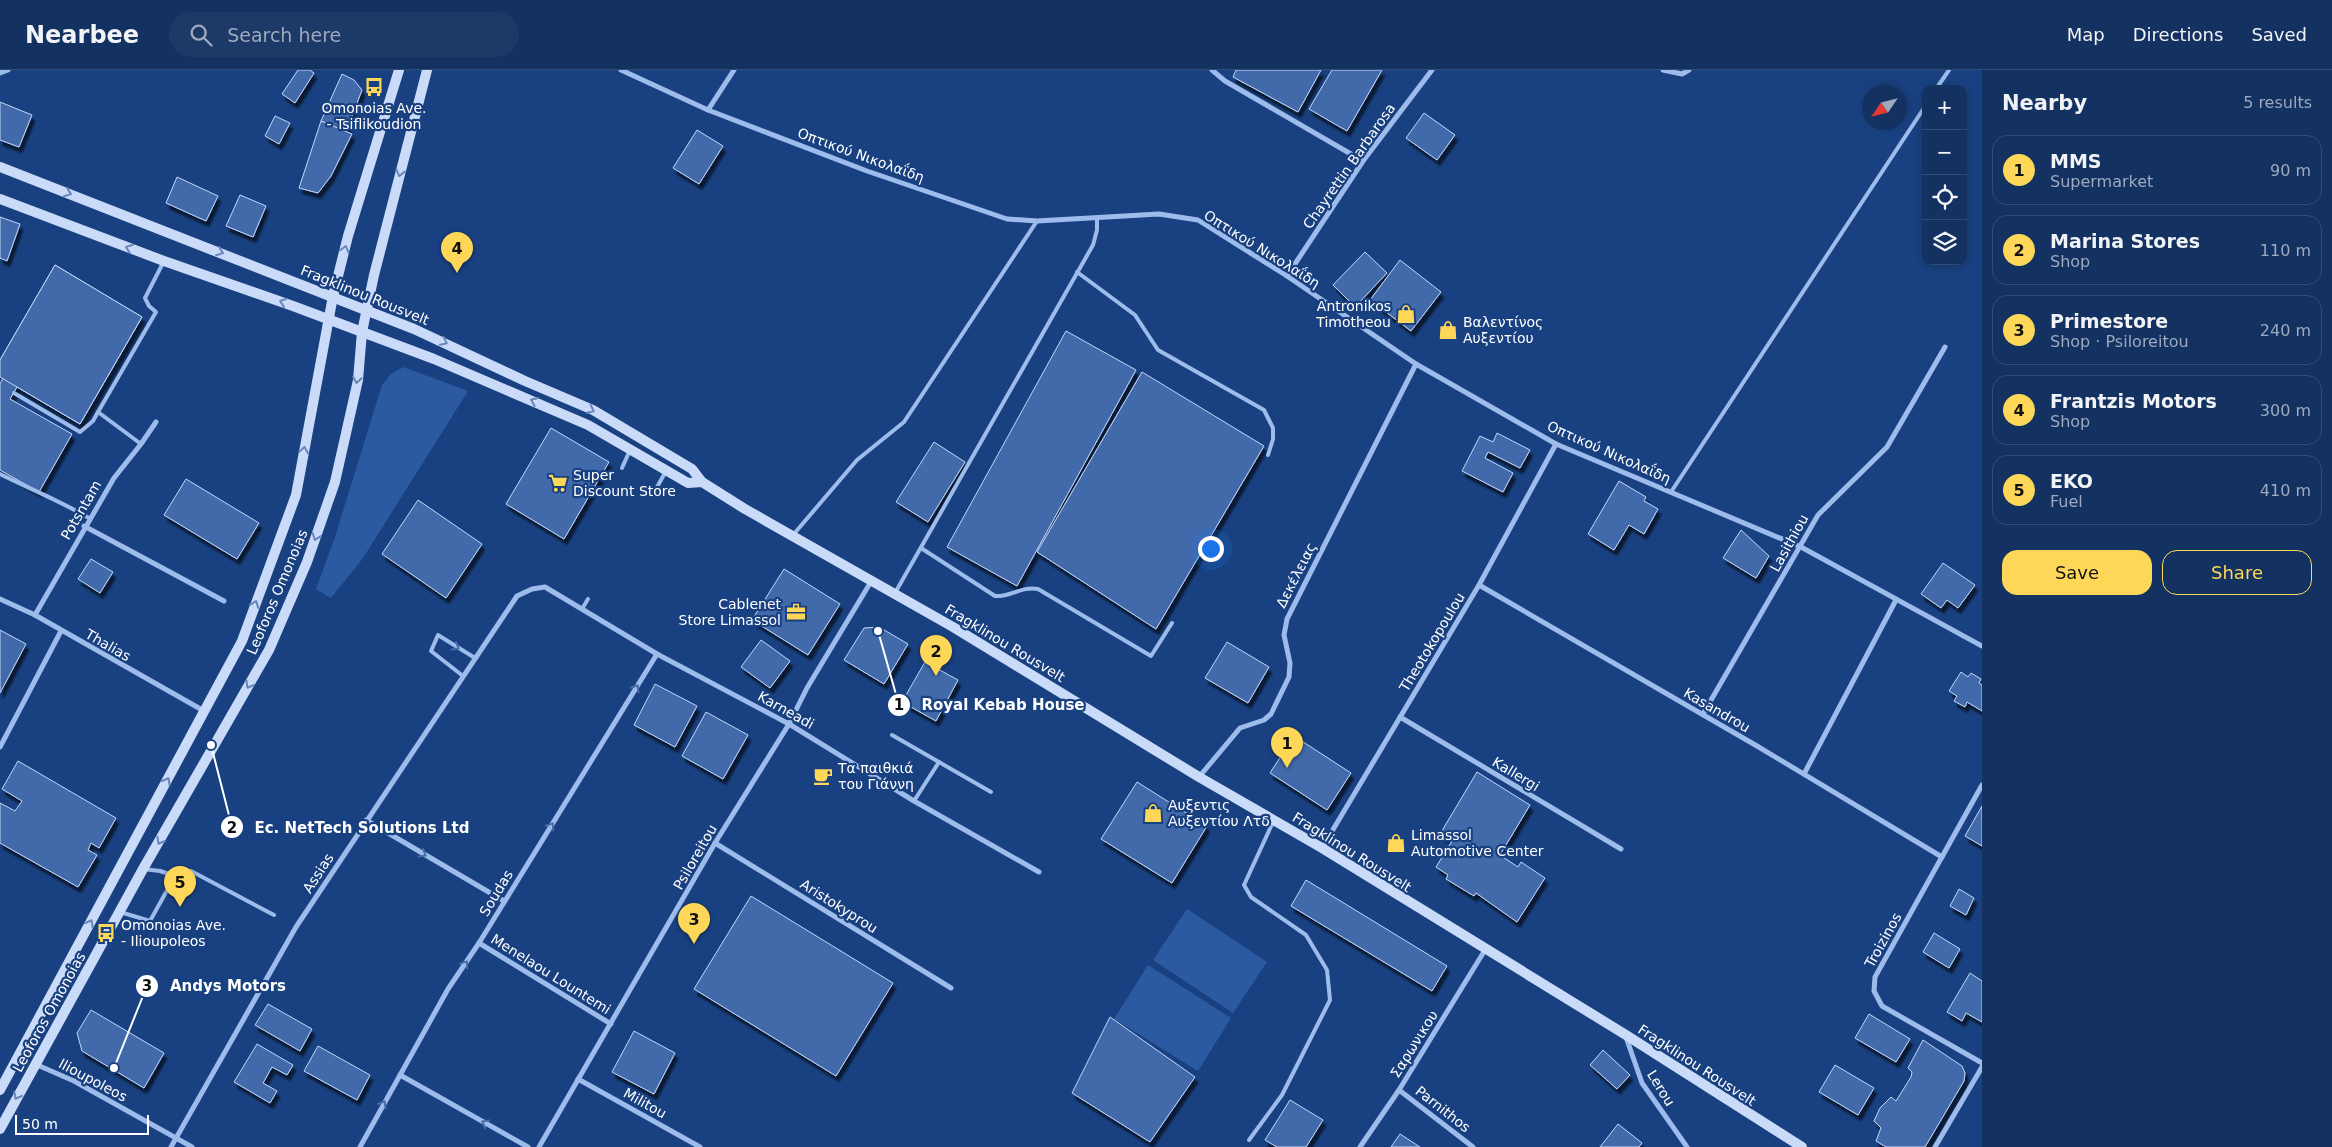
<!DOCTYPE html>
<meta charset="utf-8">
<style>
body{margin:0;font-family:"DejaVu Sans",sans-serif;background:#1c3967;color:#f1f3f6}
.controls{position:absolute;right:15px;top:15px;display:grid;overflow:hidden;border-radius:10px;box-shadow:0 2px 8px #0003}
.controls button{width:45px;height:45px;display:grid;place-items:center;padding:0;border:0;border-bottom:1px solid #324c76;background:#133161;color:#f1f3f6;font:25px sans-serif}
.compass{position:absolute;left:1862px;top:15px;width:45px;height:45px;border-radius:50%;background:#133161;box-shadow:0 2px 8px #0003;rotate:235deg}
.scale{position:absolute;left:15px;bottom:12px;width:134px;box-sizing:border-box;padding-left:5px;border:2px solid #fff;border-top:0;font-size:14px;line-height:18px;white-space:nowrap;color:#fff;-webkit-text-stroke:4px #194181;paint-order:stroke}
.you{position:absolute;left:1210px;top:478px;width:18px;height:18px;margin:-12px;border:4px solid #fff;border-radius:50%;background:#1a73e8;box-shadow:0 0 0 8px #1a73e833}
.badge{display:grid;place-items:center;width:32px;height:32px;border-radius:50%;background:#fed758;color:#111;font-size:16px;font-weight:700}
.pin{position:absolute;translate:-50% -41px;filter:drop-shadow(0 1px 2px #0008)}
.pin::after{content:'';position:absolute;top:26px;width:18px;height:15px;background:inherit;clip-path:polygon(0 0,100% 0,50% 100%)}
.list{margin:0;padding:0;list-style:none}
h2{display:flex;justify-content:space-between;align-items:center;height:65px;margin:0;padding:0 20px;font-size:21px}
h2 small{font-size:16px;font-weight:400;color:#9da9bd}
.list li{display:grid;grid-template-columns:32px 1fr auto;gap:15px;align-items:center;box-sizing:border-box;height:70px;margin:0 10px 10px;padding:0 10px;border:1px solid #324c76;border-radius:15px}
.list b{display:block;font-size:19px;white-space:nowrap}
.list p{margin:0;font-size:16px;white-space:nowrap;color:#9da9bd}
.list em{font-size:16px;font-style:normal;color:#9da9bd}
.actions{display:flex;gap:10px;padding:15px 20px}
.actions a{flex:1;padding:11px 0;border:1px solid #fed758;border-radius:15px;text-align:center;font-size:18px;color:#fed758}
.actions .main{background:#fed758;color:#111}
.icon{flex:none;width:28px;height:28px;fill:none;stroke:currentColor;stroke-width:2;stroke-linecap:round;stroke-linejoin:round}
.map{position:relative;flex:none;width:1982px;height:1077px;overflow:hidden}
header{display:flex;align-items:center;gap:30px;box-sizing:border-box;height:70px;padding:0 25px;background:#133161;border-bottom:1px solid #324c76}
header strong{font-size:24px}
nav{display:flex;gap:28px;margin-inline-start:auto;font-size:18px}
.search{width:350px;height:45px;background:#1c3967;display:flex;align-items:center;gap:12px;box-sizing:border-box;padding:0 18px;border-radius:28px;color:#9da9bd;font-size:19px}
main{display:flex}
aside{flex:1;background:#133161}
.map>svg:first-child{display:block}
</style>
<header>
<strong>Nearbee</strong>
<div class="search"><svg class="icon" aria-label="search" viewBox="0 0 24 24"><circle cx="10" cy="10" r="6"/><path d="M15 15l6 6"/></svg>Search here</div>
<nav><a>Map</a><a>Directions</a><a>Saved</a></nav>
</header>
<main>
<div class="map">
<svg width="1982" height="1077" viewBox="0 0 1982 1077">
<defs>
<filter id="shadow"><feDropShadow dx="3" dy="5.5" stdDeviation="1" flood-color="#0009"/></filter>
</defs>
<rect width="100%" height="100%" fill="#194181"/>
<g fill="#2c5aa1">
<polygon points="403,297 468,321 363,488 331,528 316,519 335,467 382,315 391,304"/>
<polygon points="1187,839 1267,892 1233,943 1153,890"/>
<polygon points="1148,895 1231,948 1198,1001 1114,949"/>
</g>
<g fill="#426bab" stroke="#c2d7f8" filter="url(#shadow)">
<polygon points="298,0 310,0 314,3 295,33 282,24"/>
<polygon points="1236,0 1321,0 1298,42 1233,7"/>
<polygon points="1332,0 1382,0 1347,61 1309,39"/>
<polygon points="342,4 354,10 362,20 346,62 321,51"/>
<polygon points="0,32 32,45 19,77 0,70"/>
<polygon points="1424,43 1455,65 1437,90 1406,68"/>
<polygon points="275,46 290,53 279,74 265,66"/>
<polygon points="321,51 352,64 331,106 318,123 299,118"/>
<polygon points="697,60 723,76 699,114 673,98"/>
<polygon points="177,107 218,126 206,151 166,133"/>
<polygon points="240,125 266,136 253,167 226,156"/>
<polygon points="0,147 20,154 7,191 0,188"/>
<polygon points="1365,182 1387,203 1355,237 1333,215"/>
<polygon points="1400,190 1441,222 1411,261 1370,230"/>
<polygon points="55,195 142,247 80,354 17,317 10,329 72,364 39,422 0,400 0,314 3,308 0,306 0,290"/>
<polygon points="55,195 142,247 80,354 0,307 0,290"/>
<polygon points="1066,261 1136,300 1017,516 947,477"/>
<polygon points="1142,302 1264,376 1156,559 1037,482"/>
<polygon points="551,358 609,392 564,469 506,434"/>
<polygon points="1497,363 1530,380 1520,398 1488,382 1485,388 1513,403 1503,422 1462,401 1480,366 1493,372"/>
<polygon points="934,372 965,392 928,452 896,432"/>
<polygon points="186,409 259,453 237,489 164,445"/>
<polygon points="1619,411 1646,427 1644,431 1658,439 1644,464 1629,455 1614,480 1588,464"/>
<polygon points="418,430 482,474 446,528 382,484"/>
<polygon points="1741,460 1769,486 1756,508 1723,488"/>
<polygon points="91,489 113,502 100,523 78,509"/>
<polygon points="1943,493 1975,515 1958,538 1947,530 1941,538 1921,524"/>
<polygon points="784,499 840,534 808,585 752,550"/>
<polygon points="879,557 908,574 884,614 844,590 864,558"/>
<polygon points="0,560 26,574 0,623"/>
<polygon points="761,570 790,591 770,618 741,597"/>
<polygon points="1227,572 1269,597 1248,633 1205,608"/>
<polygon points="925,592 958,610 936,651 902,632"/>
<polygon points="1961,602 1968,607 1971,603 1981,609 1979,613 1982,615 1982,641 1967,632 1965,637 1954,631 1957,626 1949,621"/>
<polygon points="655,614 697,636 675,677 634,655"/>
<polygon points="706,642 748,665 723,709 682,686"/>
<polygon points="1294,666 1351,703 1327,740 1270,703"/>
<polygon points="18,691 116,748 99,778 91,773 88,780 97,785 78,817 0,773 0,733 15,741 22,731 2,719"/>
<polygon points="1477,702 1530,735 1500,785 1518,797 1521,792 1545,808 1517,852 1476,823 1474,826 1446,809 1448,805 1436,797 1452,771 1440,764"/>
<polygon points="1137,712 1207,756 1172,813 1101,769"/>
<polygon points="1982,736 1982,776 1965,766"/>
<polygon points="1306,810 1447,896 1432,921 1291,836"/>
<polygon points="1959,819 1974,828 1966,845 1950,836"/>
<polygon points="751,826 893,913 836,1006 694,919"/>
<polygon points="1934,863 1960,879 1949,898 1923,882"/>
<polygon points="1970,903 1982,911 1982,952 1966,943 1962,951 1947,942"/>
<polygon points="268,934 312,959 300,981 255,955"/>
<polygon points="91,940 164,983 144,1018 82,981 77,963"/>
<polygon points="1869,944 1910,969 1896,992 1855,968"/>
<polygon points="1110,947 1195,1007 1150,1072 1072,1023"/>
<polygon points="634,961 675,983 654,1024 612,1002"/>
<polygon points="1923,970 1962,996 1965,1003 1964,1011 1925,1077 1886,1077 1876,1071 1881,1058 1874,1051 1880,1038 1891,1027 1896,1031 1911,1007 1912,1002 1908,998"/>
<polygon points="257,974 293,995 287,1005 272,997 263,1013 277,1021 270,1033 234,1012"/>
<polygon points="318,976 370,1005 357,1030 304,1001"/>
<polygon points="1603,980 1630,1005 1617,1019 1590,995"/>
<polygon points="1835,995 1874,1018 1858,1045 1819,1022"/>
<polygon points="1290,1030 1323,1050 1306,1077 1277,1077 1265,1070"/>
<polygon points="1618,1054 1642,1073 1639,1077 1600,1077"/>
<polygon points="1400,1064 1420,1077 1391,1077"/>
</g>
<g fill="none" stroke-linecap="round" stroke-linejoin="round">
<g stroke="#9dbceb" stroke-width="4">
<polyline points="1936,19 1949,0"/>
<polyline points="1077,202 1135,245 1158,280 1264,340 1273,358 1273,369 1268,385"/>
<polyline points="14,323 80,362 93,351 98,342"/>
<polyline points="141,374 98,342 156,242 149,236 145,228 164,191"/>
<polyline points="622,398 630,380"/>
<path d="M0,404C30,419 60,431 89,448"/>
<polyline points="656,419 666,401"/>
<polyline points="1671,422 1926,35"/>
<polyline points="793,465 857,390 904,352 1037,151"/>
<path d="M921,478L995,526C1011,527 1021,516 1038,519L1151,586L1172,553"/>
<polyline points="895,523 1093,175 1097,160 1097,148"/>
<polyline points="582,539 588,529"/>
<polyline points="463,606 431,581 438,565 475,588"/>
<polyline points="892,665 991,722"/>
<polyline points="914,731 939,692"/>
<polyline points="143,799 160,801 175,806 191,801 274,845"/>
<polyline points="120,842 150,851 175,806"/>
<polyline points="1249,1070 1282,1025 1330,930 1327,900 1306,865 1251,827 1244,815 1273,752"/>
</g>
<g stroke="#9dbceb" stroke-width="5">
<polyline points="621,0 708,40 867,101 1007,149 1037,151 1159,144 1198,150 1287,206 1416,294 1556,374 1801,477 1982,576"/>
<polyline points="1212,0 1225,11 1363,91"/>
<polyline points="1663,0 1682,4 1689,0"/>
<polyline points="0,3 8,0"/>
<polyline points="708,40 734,0"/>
<polyline points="1287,206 1363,91 1432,0"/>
<polyline points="84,456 224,531"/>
<polyline points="1479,515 1757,676 1942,787"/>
<polyline points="0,529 35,545 204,641"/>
<polyline points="35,545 114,408 141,374 156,352"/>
<polyline points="1703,644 1818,445 1887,377 1945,277"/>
<polyline points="1400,647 1621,779"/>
<polyline points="0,677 61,561"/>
<polyline points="1804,704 1896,530"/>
<polyline points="1199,707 1240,658 1264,650 1271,644 1289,607 1290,593 1284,565 1287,549 1416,294"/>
<polyline points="1982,715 1875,907 1874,921 1882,936 1982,993"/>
<polyline points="366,750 504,831"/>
<polyline points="715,773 951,918"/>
<polyline points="1322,778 1479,515 1556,374"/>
<polyline points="479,873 611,954"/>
<polyline points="1626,967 1642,1013 1687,1077"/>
<polyline points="35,994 74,1011 192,1077"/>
<polyline points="400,1005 528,1077"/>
<polyline points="578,1009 700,1077"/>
<polyline points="1399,1020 1473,1077"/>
<polyline points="171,1077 296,857 517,526 532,519 545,517 657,584 789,654 914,731 1039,802"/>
<polyline points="360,1077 448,919 479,873 657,584"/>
<polyline points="539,1077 715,773 789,654 807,618 872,510"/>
<polyline points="1360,1077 1399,1020 1485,880"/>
<polyline points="1935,1077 1982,997"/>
</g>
<g stroke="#c9dbf8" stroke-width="10">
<polyline points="0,97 414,259 525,311 593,340 692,399 702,412 745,439 953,557 1199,707 1322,778 1626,965 1802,1077"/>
<polyline points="0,129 164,191 293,236 434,289 588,355 688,413 702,412"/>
<polyline points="0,1020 242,571 296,425 333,226 348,166 399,0"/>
<polyline points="0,1059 143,799 269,580 307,492 335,412 358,310 362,262 374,205 427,0"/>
</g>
</g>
<defs><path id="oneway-chevron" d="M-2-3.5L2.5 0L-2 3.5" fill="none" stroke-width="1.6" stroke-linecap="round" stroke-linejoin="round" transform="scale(1.25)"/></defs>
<g stroke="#6886b7">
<use href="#oneway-chevron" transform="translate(400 103) rotate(104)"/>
<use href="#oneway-chevron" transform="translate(68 123) rotate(21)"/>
<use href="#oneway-chevron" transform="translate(129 178) rotate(-159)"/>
<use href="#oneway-chevron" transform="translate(345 179) rotate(-75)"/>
<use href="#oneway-chevron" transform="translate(220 182) rotate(21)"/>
<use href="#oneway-chevron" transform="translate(283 232) rotate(-161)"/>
<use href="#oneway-chevron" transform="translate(444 272) rotate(26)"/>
<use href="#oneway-chevron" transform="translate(357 310) rotate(99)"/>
<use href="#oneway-chevron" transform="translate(534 331) rotate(-157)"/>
<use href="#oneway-chevron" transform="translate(591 340) rotate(26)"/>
<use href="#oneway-chevron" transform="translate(304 380) rotate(-80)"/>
<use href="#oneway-chevron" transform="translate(316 467) rotate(110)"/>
<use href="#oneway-chevron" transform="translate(255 534) rotate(-70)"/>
<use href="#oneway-chevron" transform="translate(249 615) rotate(120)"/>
<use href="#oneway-chevron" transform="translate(167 711) rotate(-62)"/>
<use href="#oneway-chevron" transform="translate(160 771) rotate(120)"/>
<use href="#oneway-chevron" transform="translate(90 853) rotate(-62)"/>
<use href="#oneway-chevron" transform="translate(17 1026) rotate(118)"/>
</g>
<g stroke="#476ca6">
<use href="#oneway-chevron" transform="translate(456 577) rotate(32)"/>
<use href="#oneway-chevron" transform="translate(636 618) rotate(-58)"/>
<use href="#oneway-chevron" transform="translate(551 756) rotate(-58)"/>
<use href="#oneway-chevron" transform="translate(423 784) rotate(30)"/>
<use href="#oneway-chevron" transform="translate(465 894) rotate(-56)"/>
<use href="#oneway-chevron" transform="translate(383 1034) rotate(-61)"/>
<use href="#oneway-chevron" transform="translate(485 1053) rotate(-151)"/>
</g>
<defs>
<g id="bus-bare" transform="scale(1.5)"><path d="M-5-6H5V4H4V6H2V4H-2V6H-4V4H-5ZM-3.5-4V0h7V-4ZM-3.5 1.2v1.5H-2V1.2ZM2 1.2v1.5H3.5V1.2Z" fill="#fed758" stroke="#194181" stroke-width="2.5" paint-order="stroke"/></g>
<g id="shop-bare" transform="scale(1.5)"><path d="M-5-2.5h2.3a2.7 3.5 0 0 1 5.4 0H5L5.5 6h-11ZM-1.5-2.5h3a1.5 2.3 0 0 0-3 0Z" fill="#fed758" stroke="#194181" stroke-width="2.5" paint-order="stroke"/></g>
<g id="supermarket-bare" transform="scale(1.5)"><path d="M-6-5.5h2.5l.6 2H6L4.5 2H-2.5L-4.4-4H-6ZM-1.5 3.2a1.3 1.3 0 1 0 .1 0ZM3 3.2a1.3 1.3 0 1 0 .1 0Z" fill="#fed758" stroke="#194181" stroke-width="2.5" paint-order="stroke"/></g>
<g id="office-bare" transform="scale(1.5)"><path d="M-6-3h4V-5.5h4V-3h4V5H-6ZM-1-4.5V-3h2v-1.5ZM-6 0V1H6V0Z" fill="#fed758" stroke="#194181" stroke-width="2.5" paint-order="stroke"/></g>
<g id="cafe-bare" transform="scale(1.5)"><path d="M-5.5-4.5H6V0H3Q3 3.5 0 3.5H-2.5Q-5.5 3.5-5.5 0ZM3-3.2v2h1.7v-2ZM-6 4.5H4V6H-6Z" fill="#fed758" stroke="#194181" stroke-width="2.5" paint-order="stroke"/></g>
</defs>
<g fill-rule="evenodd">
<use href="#bus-bare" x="374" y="17"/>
<use href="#shop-bare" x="1406" y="244"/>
<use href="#shop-bare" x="1448" y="260"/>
<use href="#supermarket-bare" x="558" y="413"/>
<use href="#office-bare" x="796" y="542"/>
<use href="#cafe-bare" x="823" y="706"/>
<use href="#shop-bare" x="1153" y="743"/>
<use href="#shop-bare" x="1396" y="773"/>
<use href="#bus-bare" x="106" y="863"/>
</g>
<g text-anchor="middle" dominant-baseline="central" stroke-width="4.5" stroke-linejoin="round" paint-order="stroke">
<g font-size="14" fill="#fff" stroke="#194181" text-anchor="start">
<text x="374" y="38" text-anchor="middle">Omonoias Ave.<tspan x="374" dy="16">- Tsiflikoudion</tspan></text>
<text x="1391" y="236" text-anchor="end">Antronikos<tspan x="1391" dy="16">Timotheou</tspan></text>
<text x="1463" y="252">Βαλεντίνος<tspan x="1463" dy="16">Αυξεντίου</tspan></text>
<text x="573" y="405">Super<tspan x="573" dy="16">Discount Store</tspan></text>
<text x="781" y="534" text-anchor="end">Cablenet<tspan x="781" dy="16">Store Limassol</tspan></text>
<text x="838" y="698">Τα παιθκιά<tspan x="838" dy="16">του Γιάννη</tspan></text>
<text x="1168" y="735">Αυξεντις<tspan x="1168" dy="16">Αυξεντίου Λτδ</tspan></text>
<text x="1411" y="765">Limassol<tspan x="1411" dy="16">Automotive Center</tspan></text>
<text x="121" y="855">Omonoias Ave.<tspan x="121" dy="16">- Ilioupoleos</tspan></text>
</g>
<g font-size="14" fill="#fff" stroke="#194181">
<text transform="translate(861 85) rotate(20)">Οπτικού Νικολαΐδη</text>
<text transform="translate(1349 96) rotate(-55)">Chayrettin Barbarosa</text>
<text transform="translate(1262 179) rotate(32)">Οπτικού Νικολαΐδη</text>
<text transform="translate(365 225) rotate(22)">Fragklinou Rousvelt</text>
<text transform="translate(1609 382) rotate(24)">Οπτικού Νικολαΐδη</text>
<text transform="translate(81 440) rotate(-60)">Potsntam</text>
<text transform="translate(1789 473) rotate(-61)">Lasithiou</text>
<text transform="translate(1296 505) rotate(-63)">Δεκέλειας</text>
<text transform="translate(277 522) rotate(-67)">Leoforos Omonoias</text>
<text transform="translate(1432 572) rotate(-59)">Theotokopoulou</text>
<text transform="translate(1005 573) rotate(31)">Fragklinou Rousvelt</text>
<text transform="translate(108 575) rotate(30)">Thalias</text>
<text transform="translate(786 640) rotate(29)">Karneadi</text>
<text transform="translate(1717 640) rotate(30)">Kasandrou</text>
<text transform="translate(1516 704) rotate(31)">Kallergi</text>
<text transform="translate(1352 782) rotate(32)">Fragklinou Rousvelt</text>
<text transform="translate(695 787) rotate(-60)">Psiloreitou</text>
<text transform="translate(318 803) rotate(-57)">Assias</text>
<text transform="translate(496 823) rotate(-59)">Soudas</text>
<text transform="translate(839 836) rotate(32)">Aristokyprou</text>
<text transform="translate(1883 870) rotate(-61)">Troizinos</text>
<text transform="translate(551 904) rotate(32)">Menelaou Lountemi</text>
<text transform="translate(49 942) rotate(-61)">Leoforos Omonoias</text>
<text transform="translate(1414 974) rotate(-58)">Σαρωνικου</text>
<text transform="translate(1697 995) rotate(33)">Fragklinou Rousvelt</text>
<text transform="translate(93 1010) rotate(28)">Ilioupoleos</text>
<text transform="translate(1661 1018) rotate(58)">Lerou</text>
<text transform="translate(645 1033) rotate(29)">Militou</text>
<text transform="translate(1443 1039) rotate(38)">Parnithos</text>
</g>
</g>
<path fill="none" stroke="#fff" stroke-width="2" d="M878 561L899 635M211 675L232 757M114 998L147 916"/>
<g fill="#fff" stroke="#194181" stroke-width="2">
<circle cx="878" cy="561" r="5"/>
<circle cx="211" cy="675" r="5"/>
<circle cx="114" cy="998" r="5"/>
<circle cx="899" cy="635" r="12"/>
<circle cx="232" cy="757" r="12"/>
<circle cx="147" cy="916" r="12"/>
</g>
<g font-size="15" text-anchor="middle" font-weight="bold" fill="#111">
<text x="899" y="640">1</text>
<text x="232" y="763">2</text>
<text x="147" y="921">3</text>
</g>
<g font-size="15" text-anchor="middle" font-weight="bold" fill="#fff" stroke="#194181" stroke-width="4.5" stroke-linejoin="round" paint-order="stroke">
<text x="1003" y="640">Royal Kebab House</text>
<text x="362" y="763">Ec. NetTech Solutions Ltd</text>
<text x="228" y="921">Andys Motors</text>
</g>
</svg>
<div class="controls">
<button>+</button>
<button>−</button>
<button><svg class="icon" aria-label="locate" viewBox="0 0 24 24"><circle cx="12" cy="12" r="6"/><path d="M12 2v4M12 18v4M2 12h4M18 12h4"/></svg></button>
<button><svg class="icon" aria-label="layers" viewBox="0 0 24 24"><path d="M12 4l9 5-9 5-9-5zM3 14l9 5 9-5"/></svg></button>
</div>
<svg class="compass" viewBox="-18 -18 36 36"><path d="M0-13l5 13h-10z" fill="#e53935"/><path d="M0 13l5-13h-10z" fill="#9da9bd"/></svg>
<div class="scale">50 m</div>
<div class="you"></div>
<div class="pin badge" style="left:1287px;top:698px">1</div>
<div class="pin badge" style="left:936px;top:606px">2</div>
<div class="pin badge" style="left:694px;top:874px">3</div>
<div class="pin badge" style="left:457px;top:203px">4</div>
<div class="pin badge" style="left:180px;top:837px">5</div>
</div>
<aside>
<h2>Nearby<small>5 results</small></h2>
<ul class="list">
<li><span class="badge">1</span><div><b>MMS</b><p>Supermarket</p></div><em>90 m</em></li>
<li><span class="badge">2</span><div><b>Marina Stores</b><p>Shop</p></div><em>110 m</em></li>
<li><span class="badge">3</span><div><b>Primestore</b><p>Shop · Psiloreitou</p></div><em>240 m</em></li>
<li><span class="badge">4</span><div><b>Frantzis Motors</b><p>Shop</p></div><em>300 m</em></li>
<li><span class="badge">5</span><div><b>EKO</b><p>Fuel</p></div><em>410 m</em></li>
</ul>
<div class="actions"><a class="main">Save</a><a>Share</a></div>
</aside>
</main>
